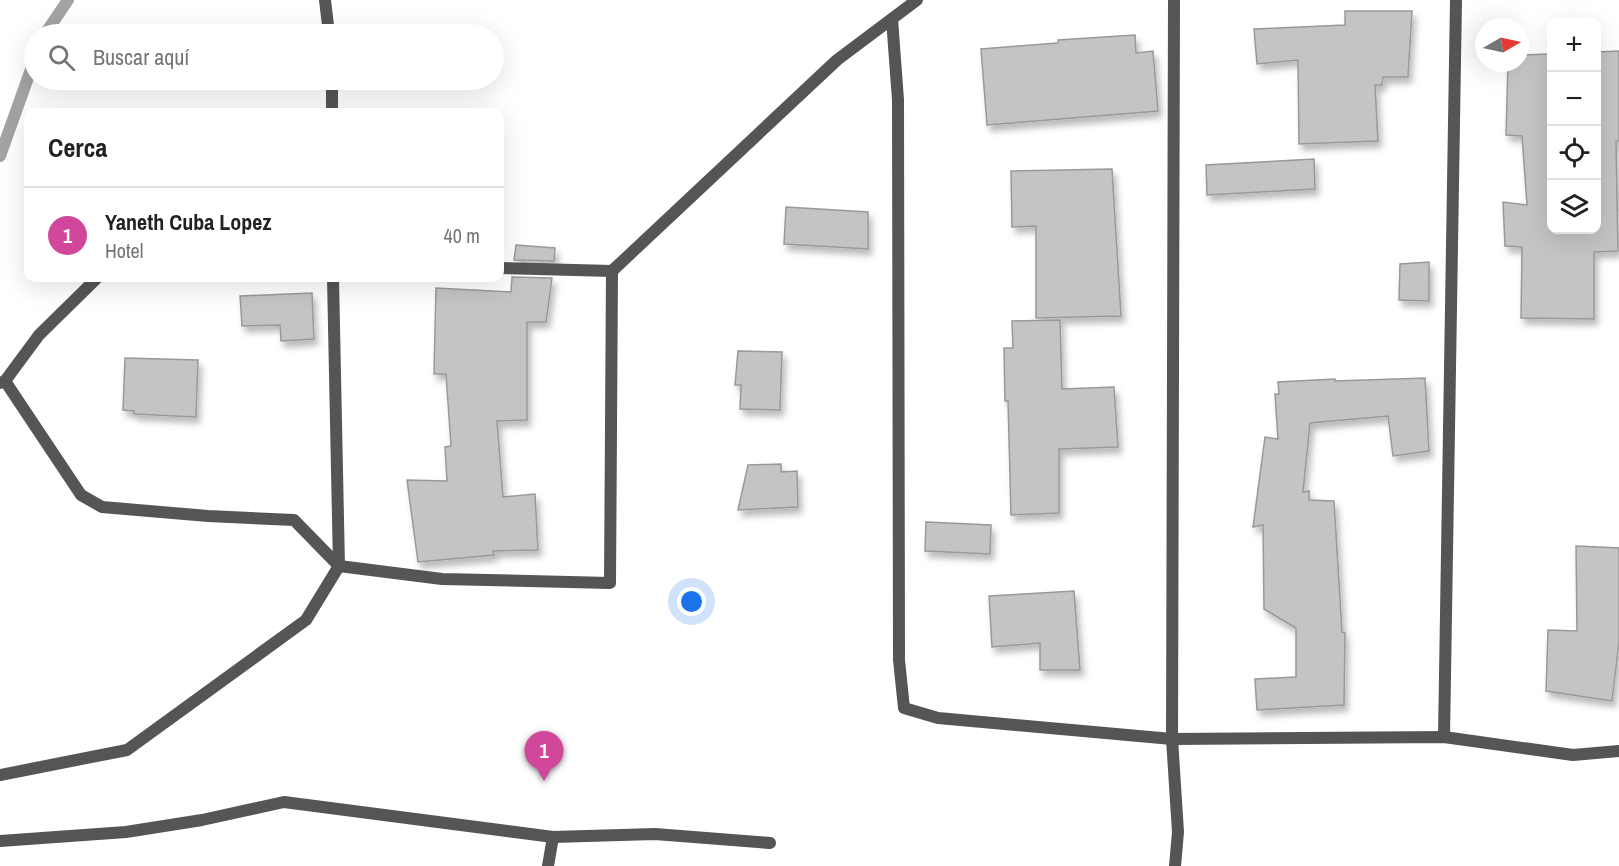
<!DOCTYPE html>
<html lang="es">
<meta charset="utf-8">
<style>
body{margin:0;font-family:"Archivo Narrow",sans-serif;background:#f2f2f2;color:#202124}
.controls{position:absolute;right:18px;top:18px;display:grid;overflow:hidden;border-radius:12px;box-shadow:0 6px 24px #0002}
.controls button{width:54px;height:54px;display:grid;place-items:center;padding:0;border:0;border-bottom:2px solid #e0e0e0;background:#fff;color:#202124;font:30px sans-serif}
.compass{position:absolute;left:1475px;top:18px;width:54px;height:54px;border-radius:50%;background:#fff;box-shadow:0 6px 24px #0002;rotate:81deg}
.you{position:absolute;left:692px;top:602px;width:21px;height:21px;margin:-15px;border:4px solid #fff;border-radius:50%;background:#1a73e8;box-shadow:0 0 0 9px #1a73e833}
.badge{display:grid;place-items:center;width:39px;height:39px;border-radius:50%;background:#111827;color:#fff;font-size:20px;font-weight:700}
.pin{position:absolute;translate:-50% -50px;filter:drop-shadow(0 2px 3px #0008)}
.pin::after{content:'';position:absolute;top:32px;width:21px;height:18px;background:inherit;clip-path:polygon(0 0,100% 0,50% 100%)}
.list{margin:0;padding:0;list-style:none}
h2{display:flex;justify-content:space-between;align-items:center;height:78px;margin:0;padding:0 24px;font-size:26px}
h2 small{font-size:20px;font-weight:400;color:#757577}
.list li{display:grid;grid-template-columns:39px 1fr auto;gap:18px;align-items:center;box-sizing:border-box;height:96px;padding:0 24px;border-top:2px solid #e0e0e0}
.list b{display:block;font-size:22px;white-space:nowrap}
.list p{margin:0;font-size:20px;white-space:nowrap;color:#757577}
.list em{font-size:20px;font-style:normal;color:#757577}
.icon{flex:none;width:33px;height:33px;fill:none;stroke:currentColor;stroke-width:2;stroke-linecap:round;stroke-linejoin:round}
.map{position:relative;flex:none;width:1619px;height:866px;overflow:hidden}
.search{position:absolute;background:#fff;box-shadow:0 6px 24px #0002;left:24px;top:24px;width:480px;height:66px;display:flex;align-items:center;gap:15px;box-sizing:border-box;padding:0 21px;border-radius:33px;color:#757577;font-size:22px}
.panel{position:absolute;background:#fff;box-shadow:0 6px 24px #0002;left:24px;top:108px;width:480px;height:174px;border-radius:12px}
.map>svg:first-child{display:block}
</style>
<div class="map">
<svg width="1619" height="866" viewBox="0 0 1619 866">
<defs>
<filter id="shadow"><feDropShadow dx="3.5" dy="6" stdDeviation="3" flood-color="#0004"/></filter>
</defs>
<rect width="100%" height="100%" fill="#fff"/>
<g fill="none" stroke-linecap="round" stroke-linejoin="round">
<g stroke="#a3a3a3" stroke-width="12">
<polyline points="45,34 68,0"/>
<polyline points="0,156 34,61"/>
</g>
</g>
<g fill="#c4c4c4" stroke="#999" stroke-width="1.5" filter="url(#shadow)">
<polygon points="1345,11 1412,11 1408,77 1383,77 1382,85 1375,85 1378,141 1299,144 1298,60 1257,64 1254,29 1345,25"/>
<polygon points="1135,35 1136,53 1153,51 1158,111 987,125 981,49 1058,43 1058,40"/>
<polygon points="1619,51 1619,141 1616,141 1618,251 1594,252 1594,319 1521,318 1522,247 1505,246 1503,202 1527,205 1522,136 1506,135 1508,63 1520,63 1520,55 1551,54 1551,230 1596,230 1596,52"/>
<polygon points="1314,159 1315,189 1207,195 1206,165"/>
<polygon points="1112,169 1121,316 1036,318 1036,226 1012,227 1011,171"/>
<polygon points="786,207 868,212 868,249 784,244"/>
<polygon points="516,245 555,248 554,261 514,260"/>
<polygon points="1429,262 1429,301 1399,300 1400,264"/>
<polygon points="512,277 552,278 546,322 527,322 527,420 497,421 503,497 535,494 538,550 493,551 494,555 418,562 407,480 447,481 445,447 451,446 446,374 434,374 436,288 511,292"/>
<polygon points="312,293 314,339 281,341 280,325 242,326 240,296"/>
<polygon points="1060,320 1062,389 1114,387 1118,447 1059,449 1059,513 1011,515 1008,401 1005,401 1004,348 1013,348 1012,321"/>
<polygon points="738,351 782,352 780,410 740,409 741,385 735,385"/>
<polygon points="125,358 198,360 196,417 134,414 134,411 123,410"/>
<polygon points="1425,378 1429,451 1393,456 1388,416 1310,423 1303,492 1309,491 1309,500 1334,501 1342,632 1345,633 1344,705 1257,710 1255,679 1296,677 1296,628 1264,609 1263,525 1253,527 1265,437 1278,439 1275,394 1279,394 1278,382 1335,379 1335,381"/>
<polygon points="781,464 781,472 797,471 798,507 738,510 748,465"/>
<polygon points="926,522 991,525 990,554 925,551"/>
<polygon points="1576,546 1619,548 1619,642 1612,701 1546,691 1548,630 1577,631"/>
<polygon points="1074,591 1080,670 1040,670 1040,643 992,647 989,596"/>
</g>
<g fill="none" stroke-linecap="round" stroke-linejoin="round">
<g stroke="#555" stroke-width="12">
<polyline points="325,0 329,34"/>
<polyline points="1174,0 1172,739 1178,832 1175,866"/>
<polyline points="892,19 898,100 899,660 904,708 938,718 1172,739 1444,737 1573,755 1619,751"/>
<polyline points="332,80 332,112"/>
<polyline points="500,268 612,271"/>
<polyline points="5,381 81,495 102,507 208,516 294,520 339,566 442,579 610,583 612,271 837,60 917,0"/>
<polyline points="0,383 5,381 39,335 97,278"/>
<polyline points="1444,737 1456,0"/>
<polyline points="0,775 127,750 306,620 339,566 333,278"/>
<polyline points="0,841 126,832 202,820 284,802 553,837 655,834 770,843"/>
<polyline points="548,866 553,837"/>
</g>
</g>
</svg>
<div class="controls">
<button>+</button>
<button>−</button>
<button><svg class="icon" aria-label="locate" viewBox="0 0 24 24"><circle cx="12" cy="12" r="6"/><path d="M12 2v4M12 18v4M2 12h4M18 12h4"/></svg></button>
<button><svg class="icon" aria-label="layers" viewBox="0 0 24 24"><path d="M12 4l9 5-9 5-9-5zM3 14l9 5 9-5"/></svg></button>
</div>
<svg class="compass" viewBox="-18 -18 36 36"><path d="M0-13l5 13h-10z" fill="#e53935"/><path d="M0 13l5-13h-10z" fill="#757577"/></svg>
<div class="you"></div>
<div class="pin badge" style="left:544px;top:781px;background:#d1479c">1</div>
<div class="search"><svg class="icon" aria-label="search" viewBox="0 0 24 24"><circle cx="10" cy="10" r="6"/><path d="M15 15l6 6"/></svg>Buscar aquí</div>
<section class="panel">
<h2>Cerca<small></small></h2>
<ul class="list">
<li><span class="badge" style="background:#d1479c">1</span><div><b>Yaneth Cuba Lopez</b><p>Hotel</p></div><em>40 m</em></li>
</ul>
</section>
</div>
